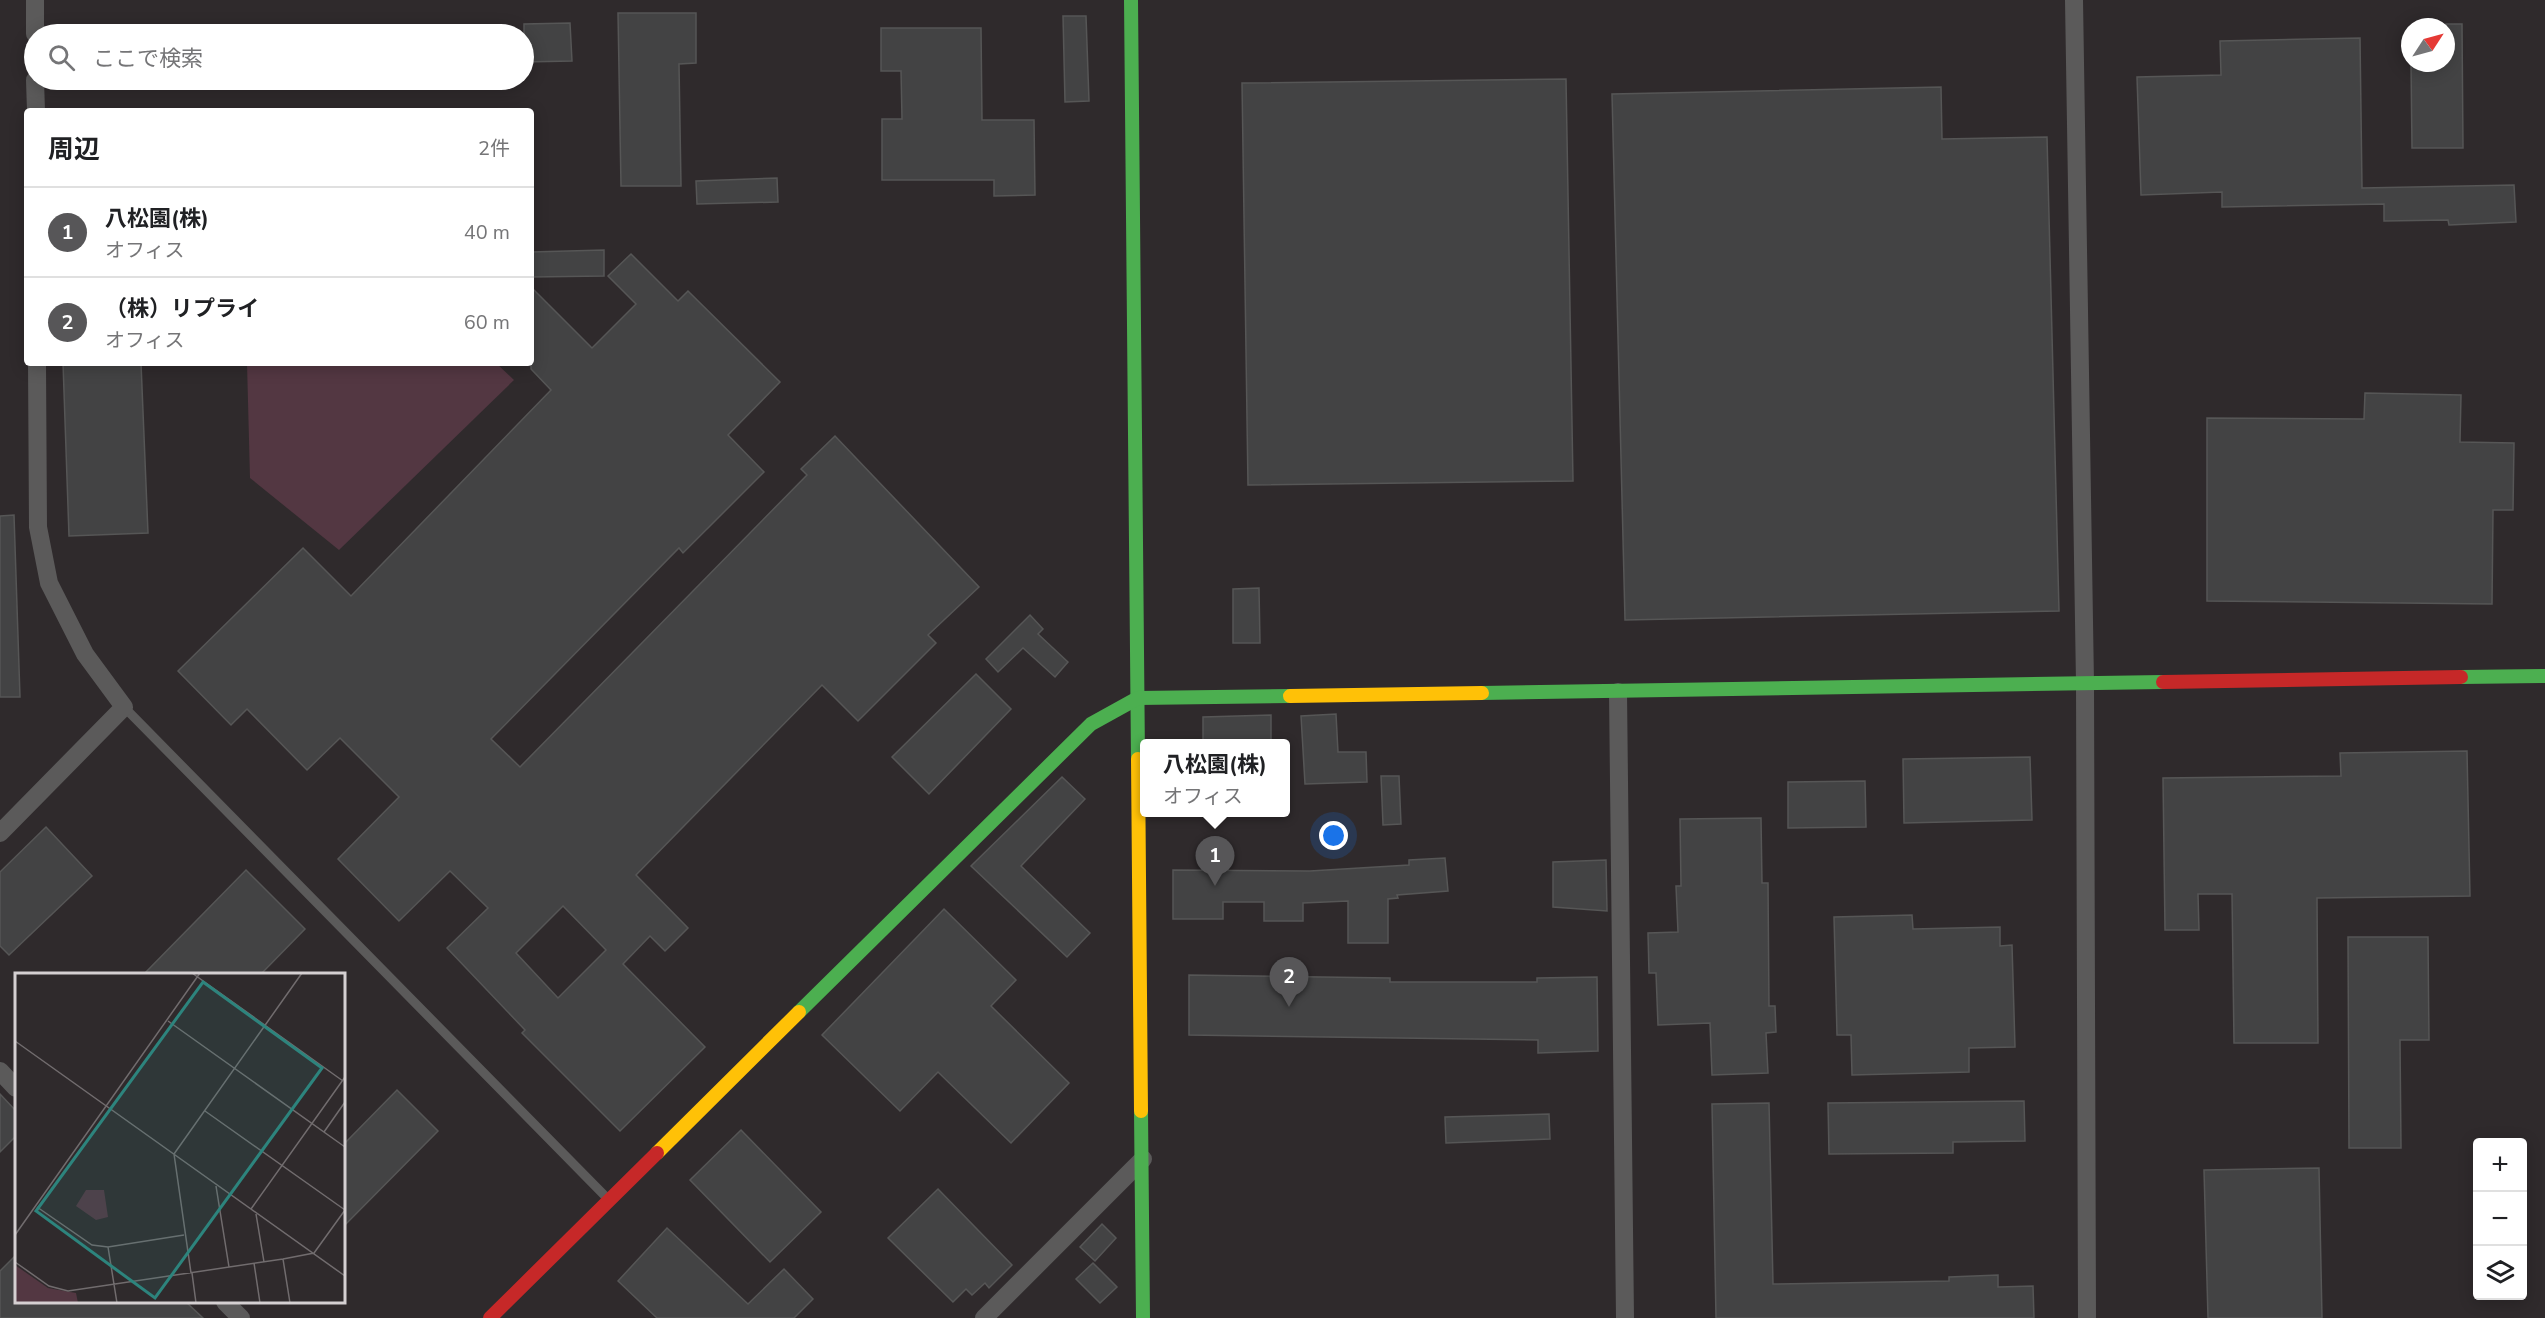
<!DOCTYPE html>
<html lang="ja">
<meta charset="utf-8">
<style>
body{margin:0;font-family:"Nunito Sans","Noto Sans JP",sans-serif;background:#f2f2f2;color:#202124}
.controls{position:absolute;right:18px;bottom:18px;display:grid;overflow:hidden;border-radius:6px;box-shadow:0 3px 15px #0003}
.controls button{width:54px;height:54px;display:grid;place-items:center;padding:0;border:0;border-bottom:2px solid #e0e0e0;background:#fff;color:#202124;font:30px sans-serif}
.compass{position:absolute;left:2401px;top:18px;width:54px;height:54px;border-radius:50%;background:#fff;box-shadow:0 3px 15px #0003;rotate:54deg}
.you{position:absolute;left:1334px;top:836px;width:21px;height:21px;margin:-15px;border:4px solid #fff;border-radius:50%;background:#1a73e8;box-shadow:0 0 0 9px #1a73e833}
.badge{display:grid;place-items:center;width:39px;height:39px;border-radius:50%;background:#575658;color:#fff;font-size:20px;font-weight:700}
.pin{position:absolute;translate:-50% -50px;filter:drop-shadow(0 2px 3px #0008)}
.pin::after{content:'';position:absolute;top:32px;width:21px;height:18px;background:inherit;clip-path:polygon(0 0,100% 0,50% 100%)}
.popup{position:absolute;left:1140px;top:739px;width:150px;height:78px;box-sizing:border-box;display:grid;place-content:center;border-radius:6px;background:#fff;filter:drop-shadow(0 2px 4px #0005);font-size:20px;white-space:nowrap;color:#757577}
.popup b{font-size:22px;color:#202124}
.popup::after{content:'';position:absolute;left:50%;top:100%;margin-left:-12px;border:12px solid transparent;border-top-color:#fff}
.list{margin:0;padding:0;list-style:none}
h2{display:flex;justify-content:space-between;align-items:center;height:78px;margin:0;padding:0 24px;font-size:26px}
h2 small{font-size:20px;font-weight:400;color:#757577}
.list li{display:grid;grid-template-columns:39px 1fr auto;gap:18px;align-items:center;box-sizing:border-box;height:90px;padding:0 24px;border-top:2px solid #e0e0e0}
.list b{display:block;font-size:22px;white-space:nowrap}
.list p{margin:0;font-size:20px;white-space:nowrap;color:#757577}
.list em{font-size:20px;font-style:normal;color:#757577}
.icon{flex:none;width:33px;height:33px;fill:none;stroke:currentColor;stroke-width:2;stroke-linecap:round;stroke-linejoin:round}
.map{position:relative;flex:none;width:2545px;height:1318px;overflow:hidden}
.search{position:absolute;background:#fff;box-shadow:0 3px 15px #0003;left:24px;top:24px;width:510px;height:66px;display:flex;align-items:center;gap:15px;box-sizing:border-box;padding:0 21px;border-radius:33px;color:#757577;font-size:22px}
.panel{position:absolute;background:#fff;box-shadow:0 3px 15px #0003;left:24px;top:108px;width:510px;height:258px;border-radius:6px}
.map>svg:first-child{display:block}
</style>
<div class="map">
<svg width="2545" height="1318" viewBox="0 0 2545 1318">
<rect width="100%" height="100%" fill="#2f2a2c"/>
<polygon fill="#533742" points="247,363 496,363 514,380 339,550 250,478"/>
<g fill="#434344" stroke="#565656" stroke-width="1.5" fill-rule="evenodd">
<polygon points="618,13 696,13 696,63 679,64 681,186 621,186"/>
<polygon points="1063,16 1086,16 1089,101 1065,102"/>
<polygon points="570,23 572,61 524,62 524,24"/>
<polygon points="2446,24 2462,24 2463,148 2412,148 2411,63 2446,63"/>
<polygon points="881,28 981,28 982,120 1034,120 1035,195 994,196 994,180 882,180 882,119 902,119 901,71 881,71"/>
<polygon points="2360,38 2362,188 2514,185 2516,222 2449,225 2448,220 2384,221 2384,204 2222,207 2222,192 2141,195 2137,77 2221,75 2220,41"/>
<polygon points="1566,79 1573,481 1248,485 1242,83"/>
<polygon points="1941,87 1942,139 2047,137 2059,611 1625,620 1612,94"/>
<polygon points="777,178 778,202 697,204 696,181"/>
<polygon points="604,250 604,276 531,277 531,252"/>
<path d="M631,254L678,301L688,291L780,382L728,435L764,472L683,553L679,548L491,739L520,767L807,475L801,469L835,436L979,587L928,635L936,643L858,721L822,685L636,875L688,928L665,951L650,936L623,964L705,1047L620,1131L522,1033L525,1030L447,948L488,908L450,871L399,921L338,859L399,797L340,738L307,770L247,709L231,725L178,671L303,548L351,596L551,390L531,369V287L592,348L636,304L608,276ZM563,906L606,950L558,998L516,953Z"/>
<polygon points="63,363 141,363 148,533 69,536"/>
<polygon points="2365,393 2461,395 2460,442 2514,443 2513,510 2493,510 2492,604 2207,601 2207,418 2364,419"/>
<polygon points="14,515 20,697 0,697 0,516"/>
<polygon points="1259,588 1260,643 1233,643 1233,589"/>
<polygon points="1030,615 1043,629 1038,634 1068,662 1055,677 1023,648 998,672 986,659"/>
<polygon points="976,674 1011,709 929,794 892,757"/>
<polygon points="1336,714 1338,752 1366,752 1367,782 1305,784 1301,716"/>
<polygon points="1271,715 1271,744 1203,744 1203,717"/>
<polygon points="2467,751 2470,896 2317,898 2318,1043 2234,1043 2232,894 2198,894 2199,930 2165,930 2163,778 2341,776 2340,753"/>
<polygon points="2030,757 2032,820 1904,823 1903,759"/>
<polygon points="1381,776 1399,776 1401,824 1383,825"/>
<polygon points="1062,777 1085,799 1021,866 1090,933 1067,957 971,866"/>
<polygon points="1865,781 1866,827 1788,828 1788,782"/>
<polygon points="1761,818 1762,883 1768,883 1769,1006 1775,1006 1776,1032 1766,1033 1768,1073 1712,1075 1710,1023 1658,1025 1656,973 1649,973 1648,933 1678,932 1676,886 1681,886 1680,819"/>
<polygon points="46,827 92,876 9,955 0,946 0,872"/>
<polygon points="1445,858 1448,891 1397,895 1398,898 1388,899 1388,943 1348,943 1348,901 1303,903 1303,921 1264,921 1264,902 1223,902 1223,919 1173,919 1173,870 1310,871 1409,865 1409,860"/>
<polygon points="1606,860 1607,911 1553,907 1553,862"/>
<polygon points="246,870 305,929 260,975 143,975"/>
<polygon points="944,909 1016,980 991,1006 1069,1083 1011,1143 938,1072 900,1111 822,1035"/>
<polygon points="1912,915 1913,929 2000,927 2000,946 2012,945 2015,1047 1969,1048 1969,1072 1852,1075 1851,1035 1837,1035 1834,917"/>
<polygon points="2348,937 2428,937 2429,1040 2400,1040 2401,1148 2349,1148"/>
<polygon points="1189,975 1390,978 1390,982 1537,982 1537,978 1597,977 1598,1051 1538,1053 1538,1040 1189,1035"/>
<polygon points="397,1090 438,1131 344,1226 344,1144"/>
<polygon points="0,1094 16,1111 16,1136 0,1152"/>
<polygon points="2024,1101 2025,1141 1953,1142 1953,1153 1829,1154 1828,1103"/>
<polygon points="1769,1103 1773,1284 1949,1281 1949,1277 1998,1275 1998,1287 2033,1286 2034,1318 1716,1318 1712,1104"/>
<polygon points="1549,1114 1550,1139 1446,1143 1445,1117"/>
<polygon points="741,1130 821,1212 770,1262 690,1180"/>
<polygon points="2319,1168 2322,1318 2208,1318 2204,1170"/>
<polygon points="938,1189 1012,1265 989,1288 985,1283 972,1295 966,1289 953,1302 888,1238"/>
<polygon points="1102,1224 1116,1238 1095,1261 1080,1247"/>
<polygon points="667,1228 748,1304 784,1269 813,1299 794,1318 657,1318 618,1281"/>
<polygon points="16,1255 16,1302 186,1302 203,1318 0,1318 0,1271"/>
<polygon points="1093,1263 1117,1287 1100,1303 1076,1279"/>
</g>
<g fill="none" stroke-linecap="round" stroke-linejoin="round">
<polyline stroke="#5b5a5a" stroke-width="9" points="124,707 608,1199"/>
<g stroke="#5b5a5a" stroke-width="18">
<polyline points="35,0 35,34"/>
<polyline points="2074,0 2085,683 2087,1318"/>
<polyline points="35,80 36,111"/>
<polyline points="1618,692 1625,1318"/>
<polyline points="0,833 124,707 85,654 49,583 38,527 37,363"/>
<polyline points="0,1071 16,1088"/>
<polyline points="225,1302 241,1318"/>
<polyline points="984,1318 1143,1159"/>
</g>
<g stroke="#4caf50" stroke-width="14">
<polyline points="1131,0 1138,759"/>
<polyline points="2461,677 2545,676"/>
<polyline points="1482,693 2163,682"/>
<polyline points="799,1012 1091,724 1138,698 1290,696"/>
<polyline points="1141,1111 1143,1318"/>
</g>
<g stroke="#ffc107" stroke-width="14">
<polyline points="1290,696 1482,693"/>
<polyline points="1138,759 1141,1111"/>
<polyline points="657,1153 799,1012"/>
</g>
<g stroke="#c62828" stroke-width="14">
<polyline points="2163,682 2461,677"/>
<polyline points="490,1318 657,1153"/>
</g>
</g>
<g transform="translate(15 973)">
<rect width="330" height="330" fill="#2f2a2c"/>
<path d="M71,217H89L93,244L81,247L61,233ZM0,292L33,315L61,320L63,330H0Z" fill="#533742"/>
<path fill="none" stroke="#716c6e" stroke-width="1.5" d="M177,0L328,108M153,48L330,174M0,68L330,303M190,138L330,237M309,159L330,129M201,213L214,294M22,234L77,272L93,274L169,262M236,236L330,104M241,241L249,289M0,262L185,0M93,274L102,330M268,286L275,330M0,289L34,313L53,318L268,286L299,280L330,237M239,290L245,330M176,300L159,181L287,0M177,300L181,330"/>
<path fill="#2d847d" fill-opacity="0.15" stroke="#2d847d" stroke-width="3" d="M188,9L307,95L140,325L21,238Z"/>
<rect width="330" height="330" fill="none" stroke="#d5d0d2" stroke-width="3"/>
</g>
</svg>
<div class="controls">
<button>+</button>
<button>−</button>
<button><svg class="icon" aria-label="layers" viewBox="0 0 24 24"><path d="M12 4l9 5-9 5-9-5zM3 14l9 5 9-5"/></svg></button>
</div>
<svg class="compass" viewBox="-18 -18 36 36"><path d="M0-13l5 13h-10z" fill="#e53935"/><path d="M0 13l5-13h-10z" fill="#757577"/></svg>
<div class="you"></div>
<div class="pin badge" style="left:1215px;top:886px">1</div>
<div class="popup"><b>八松園(株)</b>オフィス</div>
<div class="pin badge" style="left:1289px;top:1007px">2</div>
<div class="search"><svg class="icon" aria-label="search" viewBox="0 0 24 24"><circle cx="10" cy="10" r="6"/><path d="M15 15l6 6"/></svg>ここで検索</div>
<section class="panel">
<h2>周辺<small>2件</small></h2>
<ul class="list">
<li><span class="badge">1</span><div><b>八松園(株)</b><p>オフィス</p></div><em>40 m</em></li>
<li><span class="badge">2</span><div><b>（株）リプライ</b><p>オフィス</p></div><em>60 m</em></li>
</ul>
</section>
</div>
